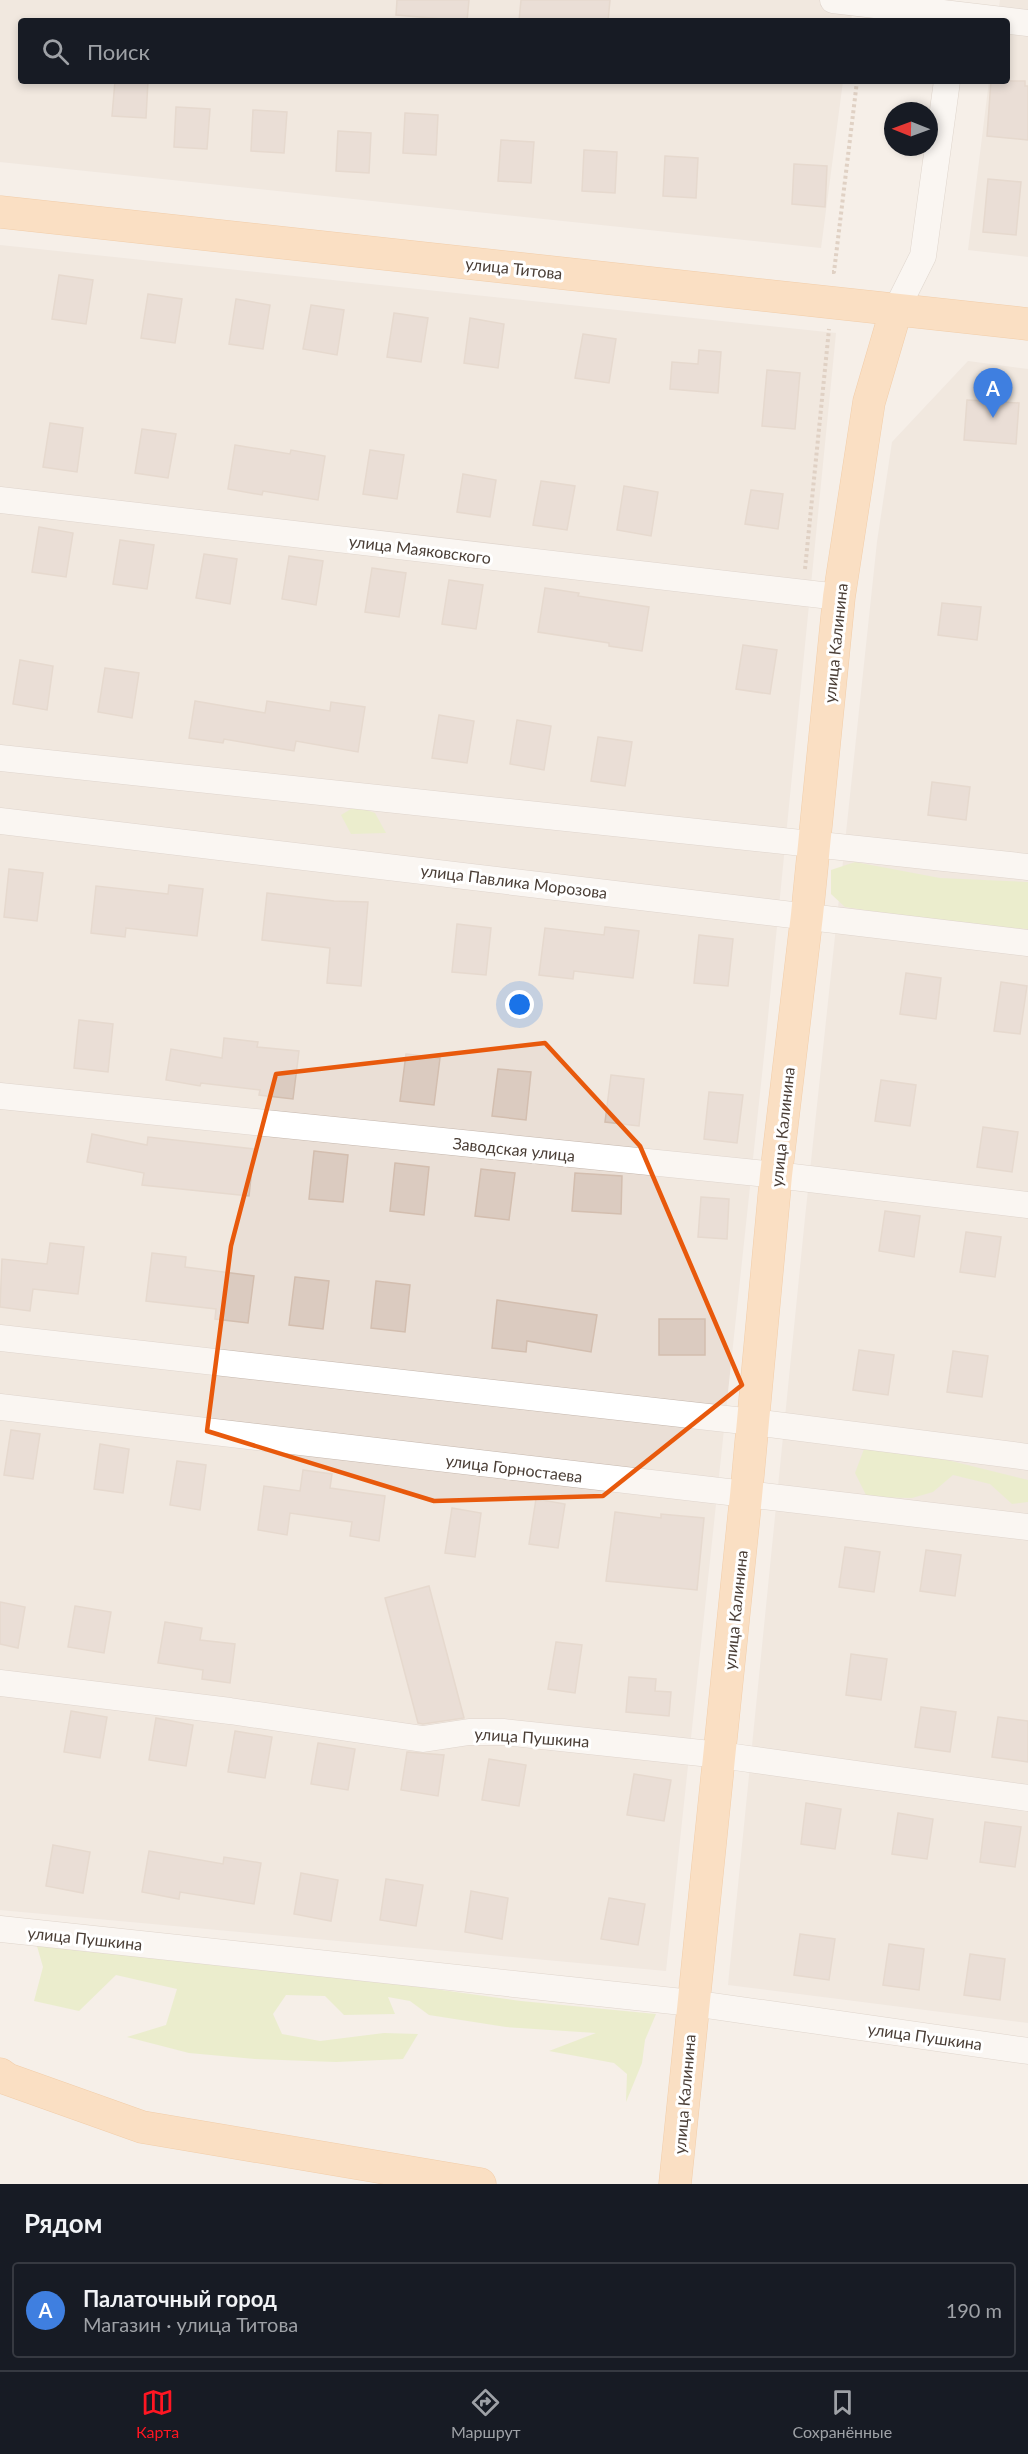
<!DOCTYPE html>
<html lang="ru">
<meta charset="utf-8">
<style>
body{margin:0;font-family:Lato,sans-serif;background:#242831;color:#f1f3f6}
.compass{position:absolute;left:884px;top:102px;width:54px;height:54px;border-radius:50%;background:#171b24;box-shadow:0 3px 9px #0003;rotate:271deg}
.you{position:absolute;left:520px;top:1005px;width:21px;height:21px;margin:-15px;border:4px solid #fff;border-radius:50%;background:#1a73e8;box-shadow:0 0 0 9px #1a73e833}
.badge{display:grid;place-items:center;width:39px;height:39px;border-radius:50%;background:#ff1622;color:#fff;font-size:20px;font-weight:700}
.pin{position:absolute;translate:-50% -50px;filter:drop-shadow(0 2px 3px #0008)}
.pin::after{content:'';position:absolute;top:32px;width:21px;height:18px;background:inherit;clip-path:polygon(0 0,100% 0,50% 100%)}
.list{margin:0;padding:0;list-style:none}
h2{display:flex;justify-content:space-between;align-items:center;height:78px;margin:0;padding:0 24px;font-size:26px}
h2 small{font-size:20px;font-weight:400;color:#9ea1a6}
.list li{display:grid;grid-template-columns:39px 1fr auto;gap:18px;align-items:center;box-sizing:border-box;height:96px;margin:0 12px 12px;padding:0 12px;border:2px solid #363941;border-radius:6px}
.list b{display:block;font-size:22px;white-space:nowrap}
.list p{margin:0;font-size:20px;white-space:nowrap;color:#9ea1a6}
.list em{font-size:20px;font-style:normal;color:#9ea1a6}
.icon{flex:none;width:33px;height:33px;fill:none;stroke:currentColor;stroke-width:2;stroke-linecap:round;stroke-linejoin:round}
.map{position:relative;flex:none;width:1028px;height:2184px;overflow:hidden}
.search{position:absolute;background:#171b24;box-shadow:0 3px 9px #0003;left:18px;right:18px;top:18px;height:66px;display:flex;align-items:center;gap:15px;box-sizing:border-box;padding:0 21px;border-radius:6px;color:#9ea1a6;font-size:22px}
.sheet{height:186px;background:#171b24}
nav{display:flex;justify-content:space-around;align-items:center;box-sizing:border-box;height:84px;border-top:2px solid #363941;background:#171b24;font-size:16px;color:#9ea1a6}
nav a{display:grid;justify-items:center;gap:3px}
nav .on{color:#ff1622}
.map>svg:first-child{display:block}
</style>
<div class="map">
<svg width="1028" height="2184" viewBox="0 0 1028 2184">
<rect width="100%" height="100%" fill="#f5efe8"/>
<g fill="#eadfd6">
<polygon points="0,0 854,0 851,21 21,21 21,81 843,81 821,248 0,162"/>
<polygon points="1000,0 1028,0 1028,257 968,250 989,81 1007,81 1007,21 997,21"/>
<polygon points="0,245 836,333 766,1037 666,1971 0,1910"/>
<polygon points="968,361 1028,369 1028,2023 728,1985 805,1218 877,542 892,442"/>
</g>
<g fill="#ddecae">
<polygon points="356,806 375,813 386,833 351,834 341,815"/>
<polygon points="855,862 940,878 1028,882 1028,929 956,924 845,907 831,894 831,870"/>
<polygon points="864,1449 915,1452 1028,1480 1028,1502 1012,1504 990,1484 953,1475 933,1492 912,1498 867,1497 855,1473"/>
<polygon points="37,1946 240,1962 521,2001 656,2014 645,2040 642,2063 626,2102 627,2074 614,2063 549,2051 596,2033 506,2027 429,2015 410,2001 388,1997 395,2014 344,2015 325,1996 286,1995 273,2014 282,2034 320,2041 384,2033 418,2034 403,2059 336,2062 255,2059 189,2053 127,2037 166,2025 177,1989 116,1975 79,2011 34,2001 43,1967"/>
</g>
<g fill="#dbcbc0" stroke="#d3beaf" stroke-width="1.5">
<polygon points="397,0 469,0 467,21 396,15"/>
<polygon points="521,0 610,0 608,21 519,21"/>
<polygon points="115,81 148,81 146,118 112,116"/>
<polygon points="991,81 1025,81 1025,86 1028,86 1028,140 987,136"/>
<polygon points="176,107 210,109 207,149 174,147"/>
<polygon points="253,110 287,112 284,153 251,151"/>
<polygon points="405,113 438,115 436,155 403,153"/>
<polygon points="338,131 371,133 369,173 336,171"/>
<polygon points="501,140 534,142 531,183 498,181"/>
<polygon points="584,150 617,152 615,193 582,191"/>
<polygon points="665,156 698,158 696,198 663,196"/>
<polygon points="794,164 827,166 825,207 792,204"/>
<polygon points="988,179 1021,182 1016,235 983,232"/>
<polygon points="59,275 93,280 86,324 52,319"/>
<polygon points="148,294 182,299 175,343 141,338"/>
<polygon points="236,299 270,305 263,349 229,344"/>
<polygon points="311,305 344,310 337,355 303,349"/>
<polygon points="394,313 428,318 421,362 387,357"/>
<polygon points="470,318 504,324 498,368 464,363"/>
<polygon points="583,334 616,339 609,383 575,378"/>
<polygon points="699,350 721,352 718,393 670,389 672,362 698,364"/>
<polygon points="767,370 800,373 795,429 762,426"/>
<polygon points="967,400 1019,403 1016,444 964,440"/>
<polygon points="50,423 83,428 77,472 43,467"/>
<polygon points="142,429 176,434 168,478 135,473"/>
<polygon points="235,445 290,454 291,450 325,456 318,500 263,491 262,495 228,489"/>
<polygon points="370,450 404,455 397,499 363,494"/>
<polygon points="463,474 496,480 490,517 457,512"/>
<polygon points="541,481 575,486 567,530 533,525"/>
<polygon points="624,486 658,492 651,536 617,530"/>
<polygon points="751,490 783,494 778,529 745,524"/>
<polygon points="39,527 73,533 66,577 32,572"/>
<polygon points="120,540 154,545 147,589 113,584"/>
<polygon points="204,554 237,559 230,604 196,598"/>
<polygon points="289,556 323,561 316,605 282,599"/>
<polygon points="372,568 406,573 399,617 365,612"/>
<polygon points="449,580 483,585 476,629 442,624"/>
<polygon points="545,588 579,593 578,596 649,607 642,651 609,646 609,643 538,632"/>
<polygon points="942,603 981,607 977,640 938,635"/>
<polygon points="743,645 777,650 770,694 736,689"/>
<polygon points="20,660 53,666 47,710 13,704"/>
<polygon points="105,668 139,673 132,718 98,712"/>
<polygon points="195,701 265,713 267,701 330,711 331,702 365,707 358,752 296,741 294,751 224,739 223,743 189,738"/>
<polygon points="439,715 474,721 467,763 432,758"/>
<polygon points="517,720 551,726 544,770 510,764"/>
<polygon points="598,737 632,742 625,786 591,781"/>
<polygon points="932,782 970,787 966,820 928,815"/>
<polygon points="9,869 43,873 37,921 4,917"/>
<polygon points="169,885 203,889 197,936 126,928 125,937 91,933 96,886 168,894"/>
<polygon points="267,893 334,901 368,902 361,986 327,983 330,948 262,940"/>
<polygon points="457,924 491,928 486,975 452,972"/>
<polygon points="605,927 639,931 633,978 574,971 573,979 539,975 545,928 604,935"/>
<polygon points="699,935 733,939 728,986 694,983"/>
<polygon points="906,973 941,978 936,1019 900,1014"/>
<polygon points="1001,982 1027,986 1020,1034 994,1031"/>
<polygon points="79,1020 113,1024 108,1072 74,1068"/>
<polygon points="224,1038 258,1042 257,1047 299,1051 293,1099 259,1095 260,1090 201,1083 200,1086 166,1080 171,1049 222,1058"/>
<polygon points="406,1054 440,1058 434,1105 400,1101"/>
<polygon points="498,1069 531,1072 526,1120 492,1116"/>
<polygon points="611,1075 644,1079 639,1126 605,1122"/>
<polygon points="881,1080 916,1085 910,1126 875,1121"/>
<polygon points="709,1092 743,1095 737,1143 704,1139"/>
<polygon points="983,1127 1018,1132 1012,1172 977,1167"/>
<polygon points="92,1134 147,1145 148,1137 254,1149 249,1196 142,1185 144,1173 87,1162"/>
<polygon points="314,1151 348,1155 343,1202 309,1199"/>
<polygon points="395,1163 429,1167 424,1215 390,1211"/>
<polygon points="481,1169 515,1173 509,1220 475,1216"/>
<polygon points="575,1173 622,1176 621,1214 572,1211"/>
<polygon points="701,1197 729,1199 727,1239 698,1237"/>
<polygon points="885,1211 920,1216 914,1257 879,1251"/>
<polygon points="966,1232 1001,1237 995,1277 960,1272"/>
<polygon points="50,1243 84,1247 78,1294 33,1289 30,1311 0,1307 2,1259 47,1264"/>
<polygon points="152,1253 186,1257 185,1267 254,1276 248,1323 215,1319 216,1309 146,1301"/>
<polygon points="295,1277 329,1281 323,1329 289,1325"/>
<polygon points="376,1281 410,1285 405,1332 371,1328"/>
<polygon points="497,1300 597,1315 591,1352 527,1341 526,1352 492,1348"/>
<rect x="659" y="1319" width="46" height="36"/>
<polygon points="859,1350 894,1355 888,1395 853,1390"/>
<polygon points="953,1351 988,1356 982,1397 947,1392"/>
<polygon points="11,1430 40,1434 33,1479 4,1475"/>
<polygon points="100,1444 129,1449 123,1493 94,1489"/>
<polygon points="177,1461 206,1465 200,1510 170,1505"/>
<polygon points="303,1470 332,1474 330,1488 385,1496 379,1541 350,1536 352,1522 290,1513 287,1535 258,1530 264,1486 300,1491"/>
<polygon points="536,1499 565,1504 558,1548 529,1544"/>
<polygon points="452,1508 481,1513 475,1557 445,1553"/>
<polygon points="615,1512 661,1518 661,1514 704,1518 697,1590 606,1581"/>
<polygon points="845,1547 880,1552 874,1592 839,1587"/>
<polygon points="926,1550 961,1555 955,1596 920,1591"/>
<polygon points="429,1586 464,1718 423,1724 418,1723 385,1598"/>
<polygon points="0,1602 25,1607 18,1648 0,1644"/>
<polygon points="75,1606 111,1612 104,1653 68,1647"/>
<polygon points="165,1622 202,1628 200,1640 235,1644 230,1683 202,1679 203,1670 158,1663"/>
<polygon points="556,1642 582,1645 575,1693 548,1689"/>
<polygon points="851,1654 887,1659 881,1700 846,1695"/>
<polygon points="629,1677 656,1679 655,1691 671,1692 669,1716 626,1712"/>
<polygon points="921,1707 956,1712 950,1752 915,1747"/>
<polygon points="71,1711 107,1717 100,1758 64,1752"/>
<polygon points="998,1717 1028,1721 1028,1762 992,1757"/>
<polygon points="156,1718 193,1725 186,1766 149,1760"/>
<polygon points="235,1731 272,1737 265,1778 228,1772"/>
<polygon points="318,1743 355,1749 348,1790 311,1784"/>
<polygon points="407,1752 444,1755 438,1796 401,1790"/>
<polygon points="489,1759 526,1765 519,1806 482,1800"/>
<polygon points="634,1774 671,1780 664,1821 627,1815"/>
<polygon points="806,1803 841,1809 835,1849 801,1844"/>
<polygon points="898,1813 933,1819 927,1859 892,1854"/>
<polygon points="985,1822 1021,1827 1015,1867 980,1862"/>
<polygon points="53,1845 90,1852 83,1893 46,1886"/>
<polygon points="149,1851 223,1864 224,1857 261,1863 254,1904 180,1892 179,1899 142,1892"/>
<polygon points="301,1873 338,1880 331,1921 294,1914"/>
<polygon points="386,1879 423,1885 416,1926 380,1920"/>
<polygon points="471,1891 508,1898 502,1939 465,1932"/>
<polygon points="609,1898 645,1904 638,1945 601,1939"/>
<polygon points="800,1934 835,1939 829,1980 794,1975"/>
<polygon points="889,1944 924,1949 919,1990 883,1985"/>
<polygon points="970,1954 1005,1959 1000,2000 964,1995"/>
</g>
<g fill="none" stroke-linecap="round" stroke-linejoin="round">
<g stroke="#c5b7ad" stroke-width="27">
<g id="minor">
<polyline points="833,0 1028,23"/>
<polyline points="896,310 923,256 947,81"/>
<polyline points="0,500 839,597"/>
<polyline points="0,758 1028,867"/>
<polyline points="0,821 1028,943"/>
<polyline points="0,1096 776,1175 1028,1205"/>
<polyline points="0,1338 753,1422 1028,1457"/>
<polyline points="0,1407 1028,1527"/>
<polyline points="0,1683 230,1711 423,1739 469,1732 503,1732 720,1755 1028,1798"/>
<polyline points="0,1929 692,2003 1028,2051"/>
</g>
</g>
<g stroke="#eda55f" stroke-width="33">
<g id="major">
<polyline points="0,212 1028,324"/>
<polyline points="0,2074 7,2079 142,2127 480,2184"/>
<polyline points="675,2184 746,1496 776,1175 807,915 839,597 869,402 896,310"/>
</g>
</g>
<g stroke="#c5ad9a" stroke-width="4" stroke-dasharray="3 3" stroke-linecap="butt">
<polyline points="832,272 834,272 857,81"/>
<polyline points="805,569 829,329"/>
</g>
<use href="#minor" stroke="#fff" stroke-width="26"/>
<use href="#major" stroke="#ffcd98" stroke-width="32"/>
</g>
<path d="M0 0H1028V2184H0ZM545,1043L640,1146L742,1385L603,1496L434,1501L207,1431L231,1246L276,1074Z" fill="#f5efe8" fill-opacity=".55" fill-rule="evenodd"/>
<path fill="none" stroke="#e8590c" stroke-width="4.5" stroke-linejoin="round" d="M545,1043L640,1146L742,1385L603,1496L434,1501L207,1431L231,1246L276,1074Z"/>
<g text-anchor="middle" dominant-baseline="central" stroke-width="6" stroke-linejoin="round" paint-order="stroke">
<g font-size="16" fill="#4a3e36" stroke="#fff">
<text transform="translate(514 268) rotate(6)">улица Титова</text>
<text transform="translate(420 549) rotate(7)">улица Маяковского</text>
<text transform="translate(835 643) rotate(-84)">улица Калинина</text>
<text transform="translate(514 881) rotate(7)">улица Павлика Морозова</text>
<text transform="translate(782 1127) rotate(-84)">улица Калинина</text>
<text transform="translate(514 1149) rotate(6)">Заводская улица</text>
<text transform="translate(514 1468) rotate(7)">улица Горностаева</text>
<text transform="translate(735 1610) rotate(-84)">улица Калинина</text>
<text transform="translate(532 1737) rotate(4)">улица Пушкина</text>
<text transform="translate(85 1938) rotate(6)">улица Пушкина</text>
<text transform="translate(925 2036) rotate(8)">улица Пушкина</text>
<text transform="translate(684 2094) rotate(-85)">улица Калинина</text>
</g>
</g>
</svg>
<svg class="compass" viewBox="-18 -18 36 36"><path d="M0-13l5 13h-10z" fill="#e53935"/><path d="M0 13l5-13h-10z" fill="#9ea1a6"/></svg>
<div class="you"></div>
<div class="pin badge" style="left:993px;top:418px;background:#3f7fe0">A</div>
<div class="search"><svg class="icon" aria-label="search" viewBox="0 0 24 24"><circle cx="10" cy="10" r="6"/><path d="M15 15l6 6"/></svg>Поиск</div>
</div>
<section class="sheet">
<h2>Рядом<small></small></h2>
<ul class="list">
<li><span class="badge" style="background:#3f7fe0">A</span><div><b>Палаточный город</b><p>Магазин · улица Титова</p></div><em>190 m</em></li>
</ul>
</section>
<nav>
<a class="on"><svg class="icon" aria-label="map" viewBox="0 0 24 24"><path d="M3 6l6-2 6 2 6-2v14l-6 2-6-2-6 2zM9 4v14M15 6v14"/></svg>Карта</a>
<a><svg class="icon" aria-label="directions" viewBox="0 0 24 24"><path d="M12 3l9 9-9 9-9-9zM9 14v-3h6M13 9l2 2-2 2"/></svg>Маршрут</a>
<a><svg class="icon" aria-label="saved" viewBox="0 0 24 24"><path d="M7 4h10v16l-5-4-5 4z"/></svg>Сохранённые</a>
</nav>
